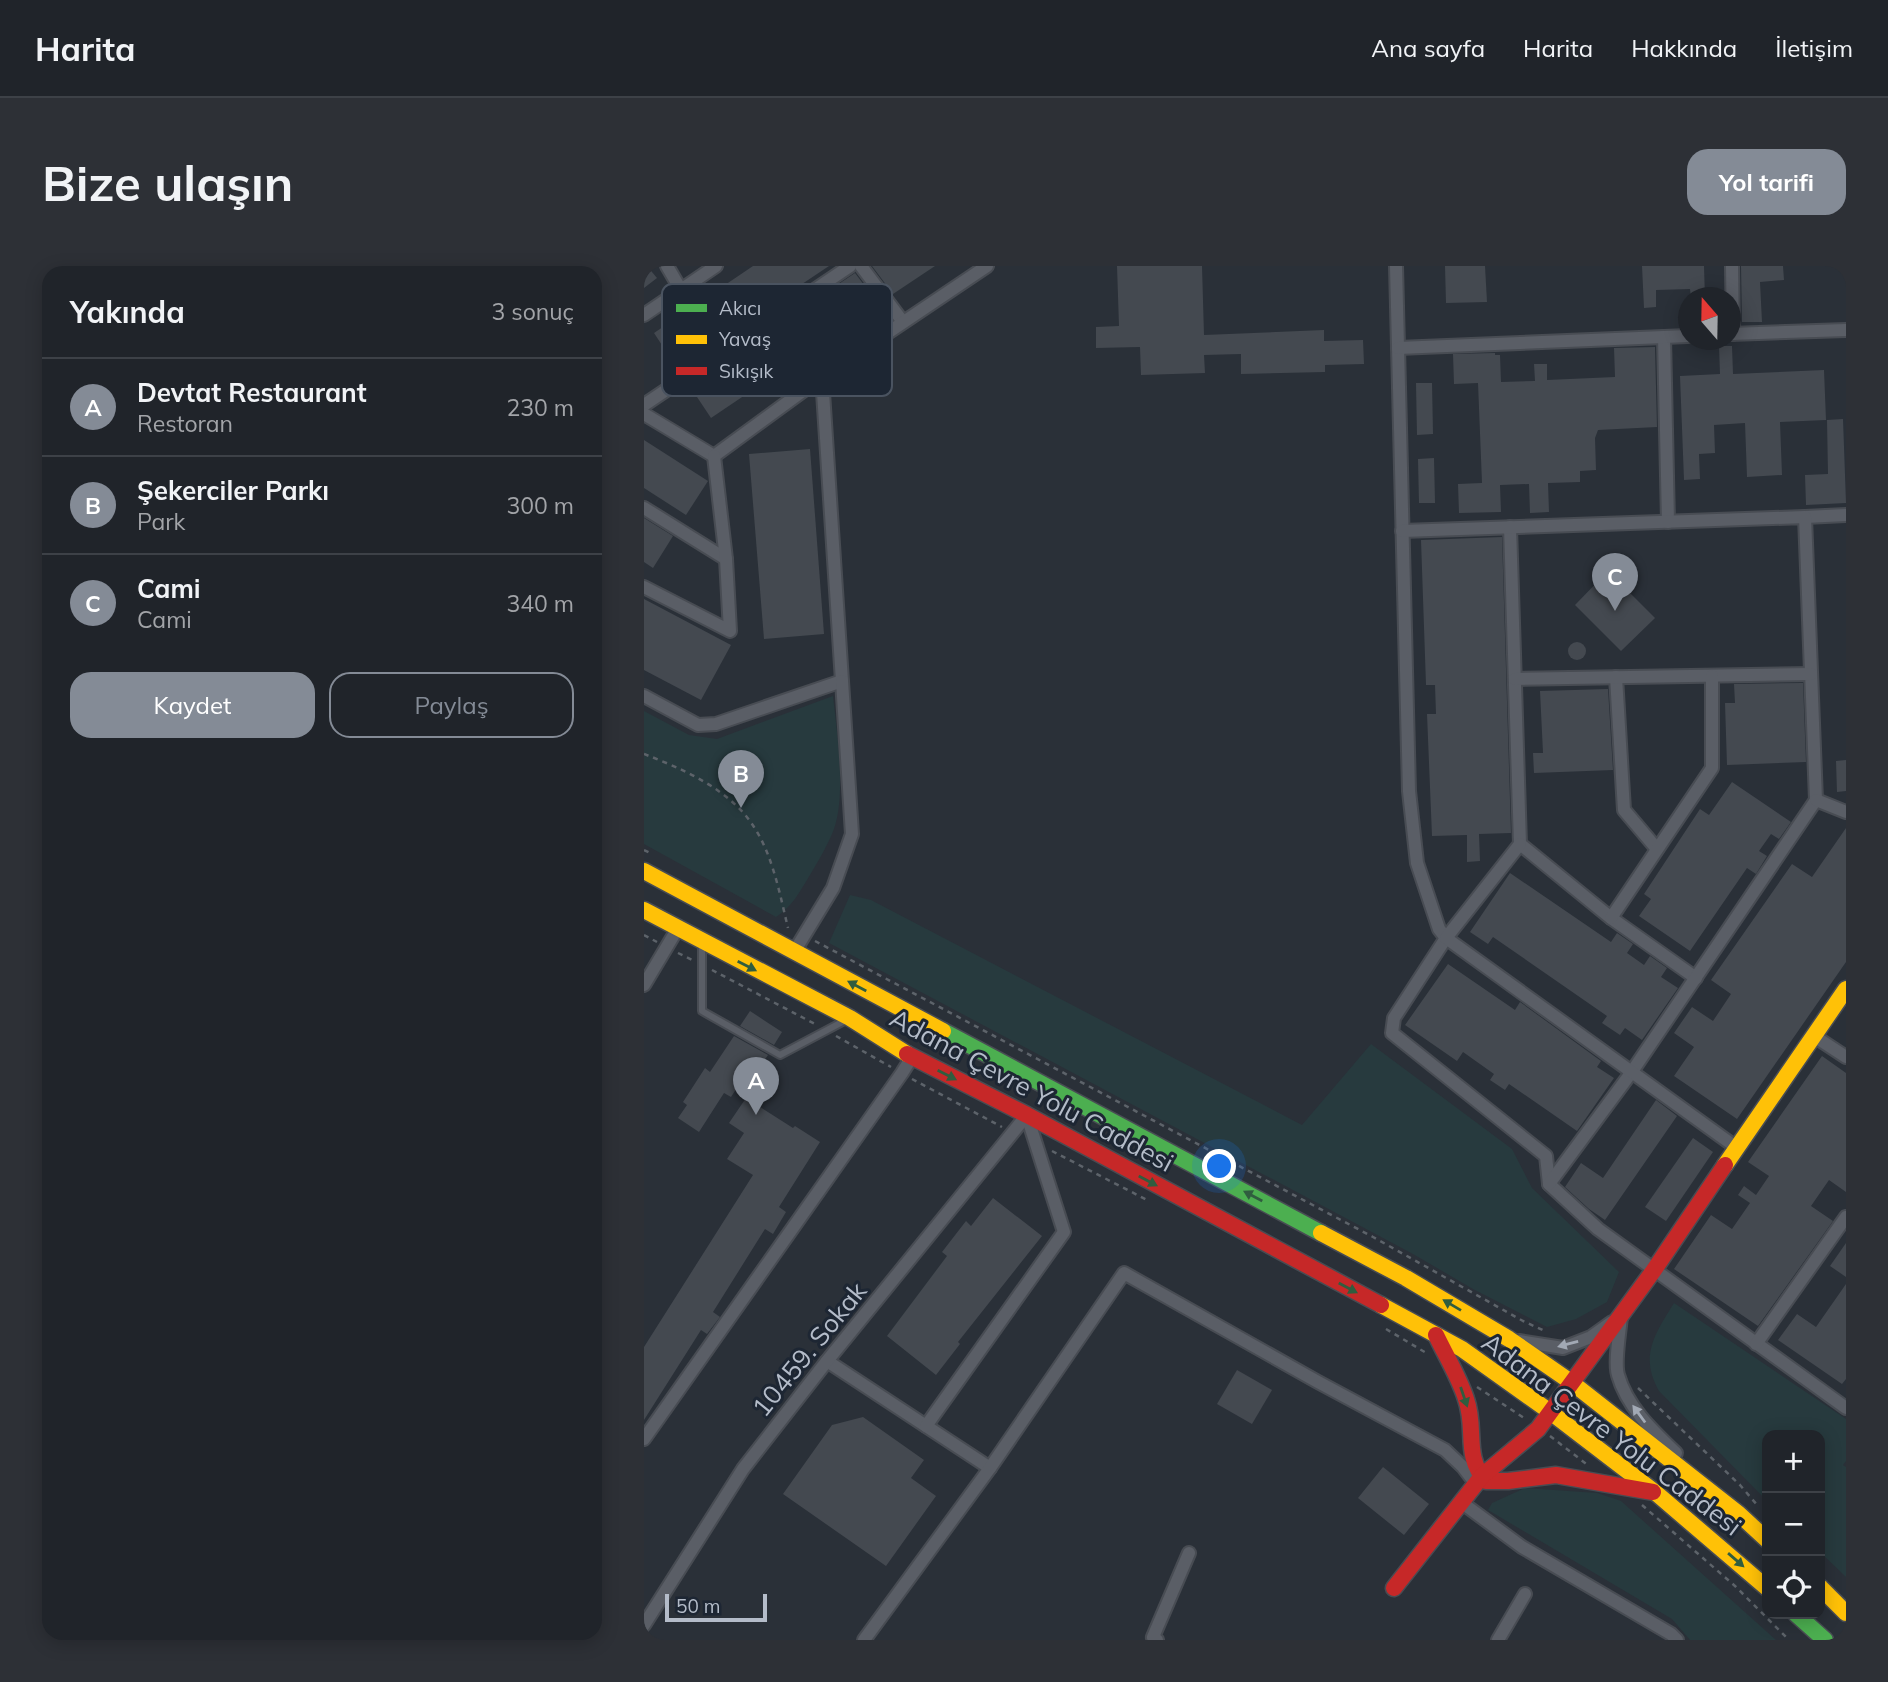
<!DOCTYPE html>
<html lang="tr">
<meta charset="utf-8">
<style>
body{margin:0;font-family:Mulish,sans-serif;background:#2d3036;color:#f1f3f6}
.controls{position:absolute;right:21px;bottom:21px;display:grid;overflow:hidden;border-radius:14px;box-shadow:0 4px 18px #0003}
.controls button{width:63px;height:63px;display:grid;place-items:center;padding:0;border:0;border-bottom:2px solid #3d4147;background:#20242a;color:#f1f3f6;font:35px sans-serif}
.compass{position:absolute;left:1034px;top:21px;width:63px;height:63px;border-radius:50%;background:#20242a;box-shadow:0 4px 18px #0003;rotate:340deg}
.scale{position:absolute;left:21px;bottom:18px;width:102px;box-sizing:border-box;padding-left:7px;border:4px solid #b4bcc9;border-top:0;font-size:19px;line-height:24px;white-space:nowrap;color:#b4bcc9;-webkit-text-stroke:5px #1d2633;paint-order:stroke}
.you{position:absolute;left:576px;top:901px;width:24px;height:24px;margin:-18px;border:5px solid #fff;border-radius:50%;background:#1a73e8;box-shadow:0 0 0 10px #1a73e833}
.badge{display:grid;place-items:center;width:46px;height:46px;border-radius:50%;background:#848b96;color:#fff;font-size:23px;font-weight:700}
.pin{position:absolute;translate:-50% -58px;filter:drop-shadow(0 2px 4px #0008)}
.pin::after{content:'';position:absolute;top:37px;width:24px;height:21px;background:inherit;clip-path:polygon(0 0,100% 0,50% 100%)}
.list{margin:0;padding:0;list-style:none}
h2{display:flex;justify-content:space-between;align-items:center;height:91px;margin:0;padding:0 28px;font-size:30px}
h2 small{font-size:23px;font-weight:400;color:#a2a4a8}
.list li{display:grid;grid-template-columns:46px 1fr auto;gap:21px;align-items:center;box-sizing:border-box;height:98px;padding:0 28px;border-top:2px solid #3d4147}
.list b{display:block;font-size:26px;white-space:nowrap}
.list p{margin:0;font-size:23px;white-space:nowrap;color:#a2a4a8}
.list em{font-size:23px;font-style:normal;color:#a2a4a8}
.actions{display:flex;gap:14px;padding:21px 28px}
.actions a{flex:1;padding:16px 0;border:2px solid #848b96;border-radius:21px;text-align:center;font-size:24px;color:#848b96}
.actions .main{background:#848b96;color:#fff}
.icon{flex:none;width:38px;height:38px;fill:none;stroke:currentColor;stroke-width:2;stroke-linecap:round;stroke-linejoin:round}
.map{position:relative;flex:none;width:1202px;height:1374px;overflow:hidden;border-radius:21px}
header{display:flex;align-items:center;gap:42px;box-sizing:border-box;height:98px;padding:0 35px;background:#20242a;border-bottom:2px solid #3d4147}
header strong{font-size:33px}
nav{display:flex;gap:38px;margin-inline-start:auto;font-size:24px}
.intro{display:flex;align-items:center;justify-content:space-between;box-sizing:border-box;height:168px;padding:0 42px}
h1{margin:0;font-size:49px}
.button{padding:18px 32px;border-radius:21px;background:#848b96;color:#fff;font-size:24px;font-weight:700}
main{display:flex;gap:42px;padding:0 42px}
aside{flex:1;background:#20242a;border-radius:21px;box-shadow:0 4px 18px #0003}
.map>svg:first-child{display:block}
</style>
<header>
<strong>Harita</strong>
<nav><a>Ana sayfa</a><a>Harita</a><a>Hakkında</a><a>İletişim</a></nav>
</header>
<div class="intro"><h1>Bize ulaşın</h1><a class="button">Yol tarifi</a></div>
<main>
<aside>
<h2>Yakında<small>3 sonuç</small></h2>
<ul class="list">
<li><span class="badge">A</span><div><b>Devtat Restaurant</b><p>Restoran</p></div><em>230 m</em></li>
<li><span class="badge">B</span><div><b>Şekerciler Parkı</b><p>Park</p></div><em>300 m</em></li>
<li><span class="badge">C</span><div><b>Cami</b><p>Cami</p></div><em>340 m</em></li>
</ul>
<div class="actions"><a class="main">Kaydet</a><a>Paylaş</a></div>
</aside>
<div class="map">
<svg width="1202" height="1374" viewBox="0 0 1202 1374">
<rect width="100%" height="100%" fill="#2a3038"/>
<g fill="#273a3e">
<path d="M189,430C193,466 201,522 192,556C188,573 172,599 163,614C153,630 148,640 132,651L0,578V445L45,469L73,473Z"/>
<polygon points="206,629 227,634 658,859 727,778 868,883 888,922 975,1006 963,1036 932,1053 903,1061 829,1023 769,988 185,677"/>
<path d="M1030,1037L1202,1153V1195L1199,1199L1202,1201V1311L1176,1286V1169H1123V1235L1015,1125C995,1090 1011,1068 1030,1037Z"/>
<polygon points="881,1222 953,1227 977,1235 1132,1374 1046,1374 1028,1353 844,1244 848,1237"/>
</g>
<g fill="#444950">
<polygon points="0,0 3,0 13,12 0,22"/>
<polygon points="109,0 185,0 62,82 64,85 35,105 10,67"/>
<polygon points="228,0 291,0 249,28"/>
<polygon points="473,0 558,0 560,69 680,64 680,75 719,74 720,98 681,99 681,106 597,108 597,88 560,89 561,107 497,109 496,81 452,82 452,61 475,60"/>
<polygon points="801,0 841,0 843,36 802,37"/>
<polygon points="998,0 1060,0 1061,32 1047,32 1046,23 1012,24 1012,41 1000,42"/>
<polygon points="1097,0 1139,0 1140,14 1116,16 1118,56 1098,56"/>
<polygon points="211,7 235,39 67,152 45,119"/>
<polygon points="1075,80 1088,80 1089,108 1180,104 1182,154 1136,156 1138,209 1103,211 1101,157 1070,159 1071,187 1055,188 1056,213 1040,214 1036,110 1076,108"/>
<polygon points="1011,81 1013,161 954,164 951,172 952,204 936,205 936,216 904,217 905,246 886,247 885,218 856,219 857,246 815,247 814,218 838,217 834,117 810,118 809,88 851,87 851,89 856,89 857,116 891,115 890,98 903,98 903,114 971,111 970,82"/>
<polygon points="772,117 788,117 789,168 773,169"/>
<polygon points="1199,153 1202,237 1162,239 1161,209 1184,208 1183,154"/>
<polygon points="0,174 64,215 42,249 0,222"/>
<polygon points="166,183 180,368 120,373 105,188"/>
<polygon points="790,192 791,237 775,237 774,193"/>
<polygon points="0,252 29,270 9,302 0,296"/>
<polygon points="858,271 867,567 835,568 836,595 823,596 823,569 788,570 783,448 792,448 791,419 782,419 777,274"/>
<polygon points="964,305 1011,352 977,385 931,339"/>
<polygon points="0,333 87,379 57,434 0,404"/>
<circle cx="933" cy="385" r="9"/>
<polygon points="1159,417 1162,496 1083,499 1081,437 1091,437 1090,418"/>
<polygon points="964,423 969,504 890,507 889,487 899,487 896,425"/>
<polygon points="1202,494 1202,525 1193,526 1192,495"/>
<polygon points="1088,516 1147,556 1135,573 1127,568 1115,585 1123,590 1112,608 1103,602 1046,685 995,650 1007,633 1000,628 1056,543 1065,549"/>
<polygon points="1202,562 1202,696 1093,853 1030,810 1050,781 1030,767 1048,741 1069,755 1087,728 1067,714 1148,598 1168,611"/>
<polygon points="866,607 967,676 973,667 989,678 983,687 1000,699 1006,690 1023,702 1017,711 1034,722 998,774 981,762 976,769 958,757 963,750 849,671 844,678 826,666"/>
<polygon points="804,698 871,744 876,736 957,795 953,801 970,812 933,865 865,818 861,824 846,814 850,808 819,786 813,795 761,759"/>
<polygon points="106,745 138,766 130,779 96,760"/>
<polygon points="90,770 124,789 108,812 102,808 87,831 80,827 55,866 34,852 43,839 39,836 61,802 66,806"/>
<polygon points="1178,790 1202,807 1202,926 1185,914 1167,940 1189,955 1114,1060 1030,1003 1067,949 1088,963 1106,937 1094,929 1100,920 1112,929 1125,910 1104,896"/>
<polygon points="102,832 149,862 151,860 176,876 135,941 142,946 129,968 121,963 69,1046 76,1051 63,1068 57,1064 0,1154 0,1081 109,909 83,893 100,867 85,857"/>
<polygon points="1012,834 1033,850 961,954 945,943 921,921 937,897 959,912"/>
<polygon points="1049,872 1069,886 1022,955 1001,941"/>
<polygon points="349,932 398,970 314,1076 316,1078 292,1109 243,1070 303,990 298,986 322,955 327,960"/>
<polygon points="1202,977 1202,1011 1186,1000"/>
<polygon points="1202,1018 1202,1113 1198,1118 1134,1074 1153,1048 1172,1061"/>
<polygon points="593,1104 628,1124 608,1158 573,1138"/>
<polygon points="219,1151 280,1194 267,1212 292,1230 242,1300 139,1228 188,1159"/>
<polygon points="739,1201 785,1238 760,1269 714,1232"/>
</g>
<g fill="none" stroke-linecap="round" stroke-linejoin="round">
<g stroke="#484c53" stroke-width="10">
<polyline id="lane" points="58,678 58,745 136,789 202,754"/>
</g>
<g stroke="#484c53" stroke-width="16">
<g id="street">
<polyline points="23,0 37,24"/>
<polyline points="217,0 259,56"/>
<polyline points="752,0 765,525 773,597 795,663 802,672 750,752 748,767 902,890 905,918 954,963 1202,1142"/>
<polyline points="1088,0 1089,68"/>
<polyline points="0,49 72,0"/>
<polyline points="1086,68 1202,64"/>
<polyline points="1020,71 1024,256"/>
<polyline points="754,82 1044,70"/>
<polyline points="0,139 206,0"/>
<polyline points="0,148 70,190"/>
<polyline points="70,190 178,111"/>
<polyline points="0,242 82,293"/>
<polyline points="1161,251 1202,249"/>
<polyline points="866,261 876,578 967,652 1052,712"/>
<polyline points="758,265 1161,251 1172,534 987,807 905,918"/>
<polyline points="0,321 86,365 82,293 70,190"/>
<polyline points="972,411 980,544 1013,583"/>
<polyline points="871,413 1167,408"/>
<polyline points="0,430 54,459 72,458 198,415 178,111 343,0"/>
<polyline points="1172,534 1202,546"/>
<polyline points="876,578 802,672 1093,882"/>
<polyline points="967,652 1068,502 1068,410"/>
<polyline points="150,686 189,622 208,568 198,415"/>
<polyline points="0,719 34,662"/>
<polyline points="1170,770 1202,791"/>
<path d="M977,1050C976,1065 970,1096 974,1109C983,1141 1009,1165 1032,1187"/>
<polyline points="875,1075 919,1082 947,1071 968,1056"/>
<polyline points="1112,1078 1202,951"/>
<polyline points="183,1095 346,1202"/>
<polyline points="282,1160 420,966 383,850"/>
<polyline points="0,1173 258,807 268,791"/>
<polyline points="817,1236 878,1281 1027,1368 1033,1374"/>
<polyline points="0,1359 99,1203 183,1095 383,849"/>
<polyline points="220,1374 346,1202 480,1007 674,1116 801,1184 819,1201 832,1218"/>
<polyline points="513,1374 509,1371 545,1287"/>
<polyline points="854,1374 881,1328"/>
</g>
</g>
<g stroke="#484c53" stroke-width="19">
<g id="fast">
<polyline points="299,765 677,967"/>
<polyline points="1152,1348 1181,1374"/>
</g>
</g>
<g stroke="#484c53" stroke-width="19">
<g id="slow">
<polyline points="0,605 299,765"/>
<polyline points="0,644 206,752 263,788"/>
<polyline points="1081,899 1202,723"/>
<polyline points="677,967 762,1012 865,1073 927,1116 1095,1248 1123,1274"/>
<polyline points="737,1039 818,1083 905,1145 1012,1227 1123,1322"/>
<polyline points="1176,1321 1202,1347"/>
</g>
</g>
<g stroke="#484c53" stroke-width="19">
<g id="jam">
<polyline points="263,788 383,849 737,1039"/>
<path d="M792,1069C802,1090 815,1111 822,1133C833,1164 819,1190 842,1215H864L912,1209L1009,1226"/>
<polyline points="750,1322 838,1210 894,1163 1010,1004 1081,899"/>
</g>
</g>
<g stroke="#5d636a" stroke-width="2.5" stroke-dasharray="5 5" stroke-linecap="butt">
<path d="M0,488C39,503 87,524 110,561C129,590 136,629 144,662"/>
<polyline points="0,584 8,588"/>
<polyline points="0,669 13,676"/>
<polyline points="171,675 729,971 879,1055 903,1066"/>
<polyline points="34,687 50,695"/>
<polyline points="68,704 171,758"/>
<polyline points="192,770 247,801"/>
<polyline points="268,813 358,861"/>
<polyline points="408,885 505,935"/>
<polyline points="742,1063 784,1088"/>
<polyline points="833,1121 883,1154"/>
<polyline points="994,1122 1096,1219 1114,1240"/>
<polyline points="906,1170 945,1200"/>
<polyline points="998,1239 1091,1320 1145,1374"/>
</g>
<use href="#lane" stroke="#5a5e66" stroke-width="6"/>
<use href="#street" stroke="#5a5e66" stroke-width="12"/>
<use href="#fast" stroke="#4caf50" stroke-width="16"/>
<use href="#slow" stroke="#ffc107" stroke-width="16"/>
<use href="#jam" stroke="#c62828" stroke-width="16"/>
</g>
<defs><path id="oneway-solid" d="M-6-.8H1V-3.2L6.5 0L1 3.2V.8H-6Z" transform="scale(1.75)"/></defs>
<g fill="#305d3f">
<use href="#oneway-solid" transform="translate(103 700) rotate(27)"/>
<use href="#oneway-solid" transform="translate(213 720) rotate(-152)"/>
<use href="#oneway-solid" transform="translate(303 809) rotate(27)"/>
<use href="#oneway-solid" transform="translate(504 915) rotate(28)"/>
<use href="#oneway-solid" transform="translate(609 930) rotate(-152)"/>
<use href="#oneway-solid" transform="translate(704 1022) rotate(28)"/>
<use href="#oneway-solid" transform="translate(808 1039) rotate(-149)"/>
<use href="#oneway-solid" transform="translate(820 1131) rotate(71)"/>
<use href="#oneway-solid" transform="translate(1092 1294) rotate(41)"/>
</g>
<g fill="#a2a9b5">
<use href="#oneway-solid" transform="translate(924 1078) rotate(165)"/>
<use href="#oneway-solid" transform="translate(995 1148) rotate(-126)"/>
</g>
<g text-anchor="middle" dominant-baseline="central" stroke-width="6" stroke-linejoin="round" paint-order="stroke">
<g font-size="26" fill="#b4bcc9" stroke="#1d2633">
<text transform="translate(388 824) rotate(28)">Adana Çevre Yolu Caddesi</text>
<text transform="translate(165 1083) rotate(-51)">10459. Sokak</text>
<text transform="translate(968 1168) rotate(37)">Adana Çevre Yolu Caddesi</text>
</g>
</g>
<rect x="18" y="18" width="230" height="112" rx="10" fill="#1d2633" stroke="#4a5360" stroke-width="2"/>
<rect x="32" y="38" width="31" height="8" fill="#4caf50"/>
<rect x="32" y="69" width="31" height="9" fill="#ffc107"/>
<rect x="32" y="101" width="31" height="8" fill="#c62828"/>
<g font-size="19" fill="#b4bcc9">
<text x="75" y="49">Akıcı</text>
<text x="75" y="80">Yavaş</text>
<text x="75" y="112">Sıkışık</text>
</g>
</svg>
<div class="controls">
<button>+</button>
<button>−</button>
<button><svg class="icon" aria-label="locate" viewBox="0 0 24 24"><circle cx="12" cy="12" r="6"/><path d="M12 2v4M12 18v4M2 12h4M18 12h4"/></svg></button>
</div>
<svg class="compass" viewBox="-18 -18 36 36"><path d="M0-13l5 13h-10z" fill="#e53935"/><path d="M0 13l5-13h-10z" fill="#a2a4a8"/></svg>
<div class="scale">50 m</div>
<div class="you"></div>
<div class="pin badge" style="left:112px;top:849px">A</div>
<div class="pin badge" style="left:97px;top:542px">B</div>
<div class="pin badge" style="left:971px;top:345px">C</div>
</div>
</main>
